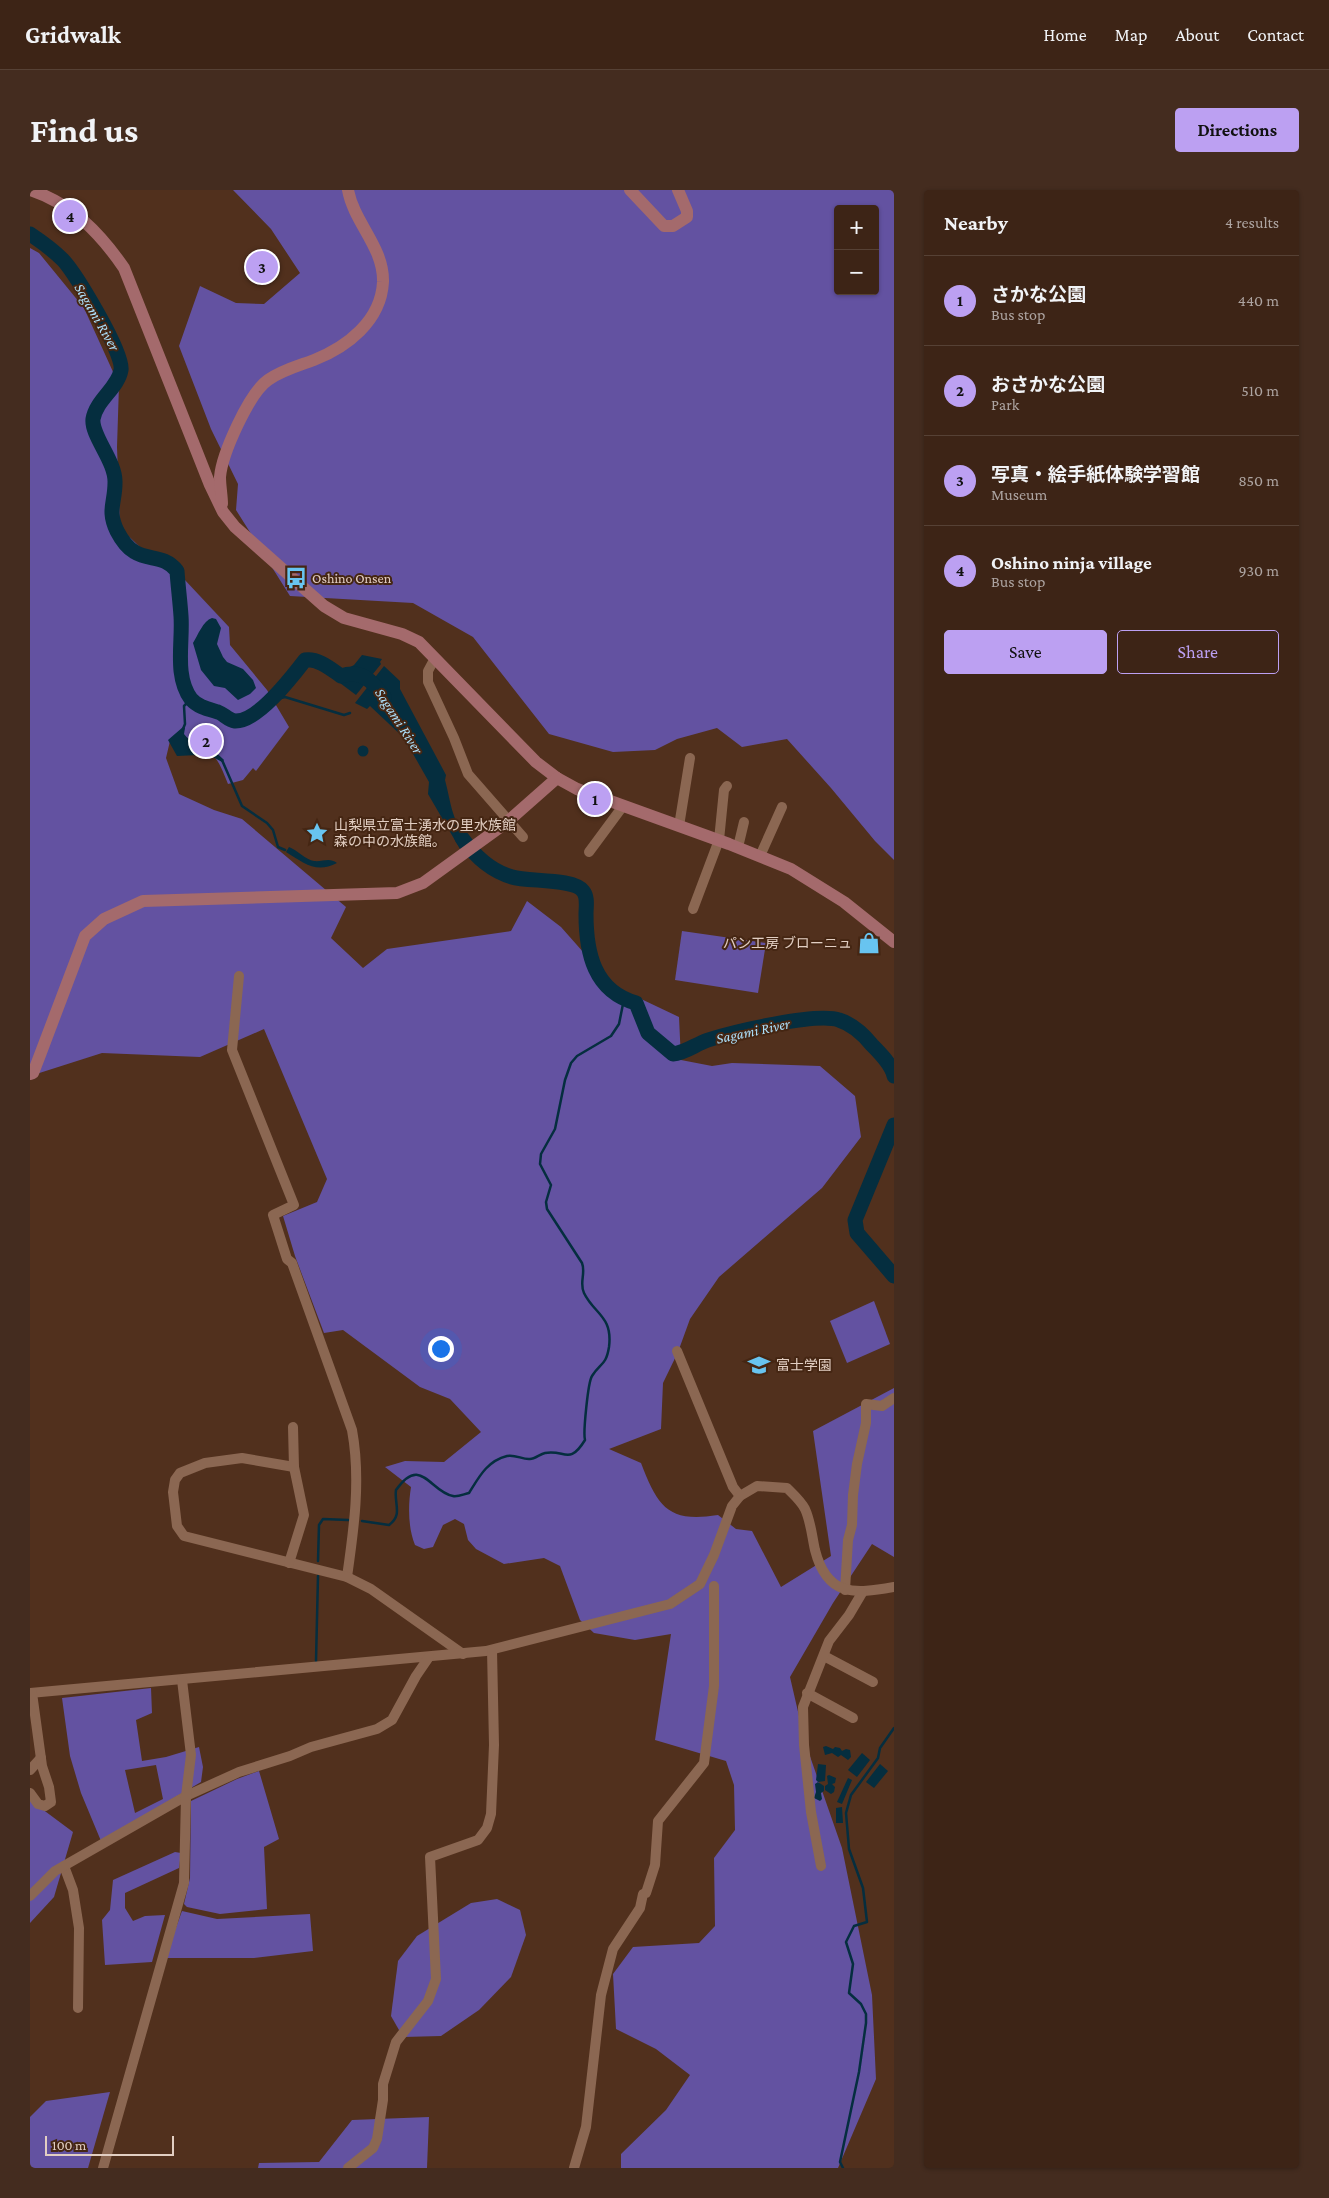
<!DOCTYPE html>
<meta charset="utf-8">
<style>
body{margin:0;font-family:"Crimson Pro","Noto Sans JP",serif;background:#442c1f;color:#f1f3f6}
.controls{position:absolute;right:15px;top:15px;display:grid;overflow:hidden;border-radius:5px;box-shadow:0 1px 4px #0004}
.controls button{width:45px;height:45px;display:grid;place-items:center;padding:0;border:0;border-bottom:1px solid #564135;background:#3d2416;color:#f1f3f6;font:25px sans-serif}
.scale{position:absolute;left:15px;bottom:12px;width:129px;box-sizing:border-box;padding-left:5px;border:2px solid #e2cec2;border-top:0;font-size:14px;line-height:18px;white-space:nowrap;color:#e2cec2;-webkit-text-stroke:4px #452613;paint-order:stroke}
.you{position:absolute;left:410px;top:1158px;width:18px;height:18px;margin:-12px;border:4px solid #fff;border-radius:50%;background:#1a73e8;box-shadow:0 0 0 8px #1a73e833}
.badge{display:grid;place-items:center;width:32px;height:32px;border-radius:50%;background:#bca0f2;color:#111;font-size:16px;font-weight:700}
.pin{position:absolute;translate:-50% -50%;border:2px solid #fff;box-shadow:0 1px 5px #0006}
.list{margin:0;padding:0;list-style:none}
h2{display:flex;justify-content:space-between;align-items:center;height:65px;margin:0;padding:0 20px;font-size:21px}
h2 small{font-size:16px;font-weight:400;color:#ada4a1}
.list li{display:grid;grid-template-columns:32px 1fr auto;gap:15px;align-items:center;box-sizing:border-box;height:90px;padding:0 20px;border-top:1px solid #564135}
.list b{display:block;font-size:19px;white-space:nowrap}
.list p{margin:0;font-size:16px;white-space:nowrap;color:#ada4a1}
.list em{font-size:16px;font-style:normal;color:#ada4a1}
.actions{display:flex;gap:10px;padding:15px 20px}
.actions a{flex:1;padding:11px 0;border:1px solid #bca0f2;border-radius:5px;text-align:center;font-size:18px;color:#bca0f2}
.actions .main{background:#bca0f2;color:#111}
.map{position:relative;flex:none;width:864px;height:1978px;overflow:hidden;border-radius:5px}
header{display:flex;align-items:center;gap:30px;box-sizing:border-box;height:70px;padding:0 25px;background:#3d2416;border-bottom:1px solid #564135}
header strong{font-size:24px}
nav{display:flex;gap:28px;margin-inline-start:auto;font-size:18px}
.intro{display:flex;align-items:center;justify-content:space-between;box-sizing:border-box;height:120px;padding:0 30px}
h1{margin:0;font-size:35px}
.button{padding:12px 22px;border-radius:5px;background:#bca0f2;color:#111;font-size:18px;font-weight:700}
main{display:flex;gap:30px;padding:0 30px}
aside{flex:1;background:#3d2416;border-radius:5px;box-shadow:0 1px 4px #0004}
.map>svg:first-child{display:block}
</style>
<header>
<strong>Gridwalk</strong>
<nav><a>Home</a><a>Map</a><a>About</a><a>Contact</a></nav>
</header>
<div class="intro"><h1>Find us</h1><a class="button">Directions</a></div>
<main>
<div class="map">
<svg width="864" height="1978" viewBox="0 0 864 1978">
<rect width="100%" height="100%" fill="#51301d"/>
<g fill="#6352a1" fill-rule="evenodd">
<path d="M203,0H864V670L845,651L801,598L757,549L712,557L687,538L647,549L625,560L583,562L519,544L443,447L383,413L260,406L206,320L208,294L181,239L149,156L170,96L206,113L234,114L270,83L241,39ZM808,19H845V101H808Z"/>
<path d="M0,58L9,63L54,118L89,195L87,257L90,338L112,359L154,389L199,437L200,455L237,500L259,537L226,581L223,578L213,590L198,594C183,555 179,559 140,551L136,568L149,604L184,620L212,629L316,717L301,748L333,778L357,759L481,741L497,711L531,737L569,780L588,798L649,827L651,870L682,876L702,873L790,876L825,906L831,947L792,998L689,1087L660,1129L648,1162L633,1193L631,1239L579,1259L611,1273C628,1317 638,1333 688,1325L706,1339L722,1341L751,1397L801,1366L783,1241L864,1198V1367L842,1354L803,1413L760,1487L775,1552L812,1658L842,1805L846,1889L808,1978H591V1964L636,1920L660,1885L626,1859L586,1839L583,1784L603,1757L669,1753L685,1736L684,1668L705,1640L704,1595L696,1571L625,1550L641,1444L605,1450L564,1443L550,1430L530,1376L514,1368L474,1374L446,1359L438,1350L434,1334L425,1329L413,1335L403,1357L394,1359L385,1355C378,1338 378,1316 381,1297L355,1277L375,1271L414,1272L451,1242L420,1209L390,1197L313,1140L294,1143L265,1066L253,1026L287,1012L297,989L234,839L170,867L72,863L0,886Z"/>
<polygon points="652,741 736,753 728,803 645,790"/>
<polygon points="844,1111 860,1154 817,1173 800,1131"/>
<path d="M121,1498L122,1523L106,1530L112,1571L136,1567L169,1557L173,1577L171,1592L71,1651L51,1603L40,1566L32,1508ZM126,1575L133,1609L105,1623L95,1580Z"/>
<polygon points="229,1581 249,1649 234,1657 237,1719 190,1724 157,1717 154,1714 160,1688 161,1611 207,1589"/>
<polygon points="0,1610 43,1642 24,1707 0,1733"/>
<polygon points="145,1662 151,1663 149,1678 95,1703 95,1718 103,1731 115,1726 135,1725 122,1772 75,1775 72,1730 80,1720 83,1690"/>
<polygon points="467,1709 490,1720 496,1745 481,1787 449,1820 411,1846 373,1847 361,1826 368,1771 387,1746 441,1713"/>
<polygon points="152,1721 187,1729 280,1724 283,1761 224,1768 135,1768"/>
<polygon points="80,1902 58,1978 0,1978 0,1927 16,1911"/>
<polygon points="399,1927 397,1978 228,1978 229,1973 289,1972 322,1930"/>
</g>
<g fill="#052e3f">
<path d="M182,428L186,429L191,438L187,454L193,467L197,472L213,479L223,490L226,498L220,504L208,510L195,498L184,496L171,480L163,453C168,445 173,431 182,428Z"/>
<polygon points="332,465 352,469 350,472 351,474 326,505 302,487 324,475"/>
<path d="M354,476L370,491V499L416,585L415,590C421,612 422,637 442,651L430,659L398,604L399,592L374,548L340,516L337,519L325,513Z"/>
<path d="M153,537L155,538L154,544C166,560 181,555 194,570L192,572L174,562L168,565L147,566L138,550Z"/>
<circle cx="333" cy="561" r="5.5"/>
<path d="M259,657C267,660 276,670 284,671C293,672 299,667 307,673C286,684 274,673 256,662Z"/>
<polygon points="796,1556 803,1559 805,1557 810,1558 812,1561 816,1559 820,1560 821,1567 818,1570 811,1565 808,1567 802,1563 795,1565 793,1557"/>
<polygon points="832,1563 840,1570 827,1587 818,1580"/>
<polygon points="788,1574 796,1575 795,1591 788,1592 794,1596 794,1601 791,1603 792,1609 790,1611 784,1608 786,1602 785,1594 788,1592 786,1590"/>
<polygon points="850,1574 858,1581 844,1598 836,1592"/>
<polygon points="799,1585 806,1588 805,1593 802,1594 805,1597 804,1602 801,1604 795,1600 795,1596 798,1594 797,1586"/>
<polygon points="818,1588 822,1590 812,1614 807,1612"/>
<polygon points="812,1617 813,1633 806,1633 806,1618"/>
</g>
<g fill="none" stroke-linecap="round" stroke-linejoin="round">
<g stroke="#052e3f" stroke-width="2.5">
<polyline points="243,510 255,507 314,525 320,523"/>
<polyline points="153,539 155,534 154,516 161,509"/>
<polyline points="192,570 212,616 237,633 243,640 248,657 255,660"/>
<path d="M332,1331L359,1335C373,1325 364,1314 366,1300C391,1264 400,1302 423,1306C428,1307 434,1304 439,1303C449,1287 457,1271 477,1266C485,1264 493,1270 500,1269C505,1269 510,1264 515,1263C535,1259 539,1276 555,1250C553,1243 558,1192 562,1186C570,1173 576,1176 579,1157C583,1126 564,1124 554,1103C549,1093 556,1083 552,1073L517,1019L516,1012L521,995L510,974L511,964L525,939L535,890L541,873L547,866L581,846L589,834L594,809"/>
<polyline points="288,1371 289,1335 293,1329 318,1330"/>
<polyline points="286,1471 288,1386"/>
<polyline points="813,1978 810,1972 829,1882 836,1833 836,1824 831,1814 819,1803 823,1774 816,1752 824,1736 837,1732 833,1698 819,1659 816,1623 821,1605 848,1568 850,1558 864,1538"/>
</g>
<g stroke="#052e3f" stroke-width="15">
<path d="M0,44C12,52 23,60 33,70C46,84 94,163 91,180C88,198 66,210 63,229C61,246 86,271 85,293C85,313 77,320 87,341C107,380 129,358 147,381C148,396 150,411 151,426C153,452 144,486 161,509C168,517 178,519 188,522C194,524 198,530 205,531C227,532 262,487 275,470C288,468 301,479 311,486C332,479 342,491 354,507"/>
<path d="M432,648C444,665 461,681 482,687C498,692 543,688 553,701C558,707 556,717 556,724C556,763 564,801 606,813L618,843L643,864C655,863 666,854 678,850C703,842 787,822 809,830C822,834 834,845 842,855C850,863 862,875 864,886"/>
<polyline points="864,935 825,1030 827,1043 864,1086"/>
</g>
<g stroke="#8b6752" stroke-width="10">
<polyline points="405,468 398,481 398,492 424,548 438,584 493,647"/>
<polyline points="649,636 660,568"/>
<polyline points="708,657 714,632"/>
<polyline points="559,662 593,616"/>
<polyline points="730,666 752,617"/>
<polyline points="663,719 689,650 694,600 697,596"/>
<path d="M209,786L202,860L264,1015L243,1025L257,1069L262,1073L322,1240C331,1289 324,1338 317,1387"/>
<polyline points="647,1161 703,1297 710,1306"/>
<polyline points="264,1277 212,1268 175,1273 150,1283 145,1290 143,1302 147,1336 154,1346 317,1387 341,1399 433,1464"/>
<polyline points="259,1373 274,1325 264,1277 263,1237"/>
<polyline points="815,1400 818,1350 822,1335 823,1305 827,1274 836,1233 836,1214 852,1216 864,1208"/>
<polyline points="794,1466 843,1492"/>
<path d="M0,1503L456,1461L640,1414L670,1394L684,1365L702,1316L710,1306L727,1296L757,1298C763,1304 771,1311 775,1319C781,1332 782,1347 785,1360C797,1407 824,1404 864,1397"/>
<polyline points="777,1503 823,1528"/>
<polyline points="0,1580 11,1568"/>
<polyline points="0,1603 8,1614 15,1616 21,1612 19,1597 12,1576 2,1503"/>
<polyline points="34,1676 43,1700 49,1738 48,1818"/>
<polyline points="791,1676 781,1622 774,1555 773,1517 799,1451 819,1425 832,1403"/>
<polyline points="0,1706 25,1681 156,1606 209,1582 260,1566 281,1557 347,1539 362,1530 386,1486 399,1467"/>
<polyline points="73,1978 154,1693 156,1606 161,1565 152,1490"/>
<polyline points="318,1978 343,1958 347,1949 353,1910 353,1894 366,1852 398,1811 406,1789 400,1667 448,1650 457,1638 461,1624 464,1555 462,1460"/>
<polyline points="544,1978 556,1937 571,1805 583,1759 610,1718 613,1704 616,1703 625,1675 628,1631 674,1573 684,1496 684,1396"/>
</g>
<g stroke="#a46a6c" stroke-width="12">
<path d="M0,0C41,13 70,43 94,78L180,295L193,322L205,337L294,416L314,428L372,444L389,452L506,572L527,588L547,599L699,654L761,679L814,712L864,752"/>
<polyline points="600,0 634,36 643,36 657,27 657,21 648,0"/>
<path d="M192,314C192,306 190,296 190,287C192,264 219,203 238,190C252,180 268,176 284,170C317,157 351,131 353,92C354,57 324,33 318,0"/>
<polyline points="0,884 3,883 10,865 55,746 74,729 113,711 367,703 393,693 476,633 527,588"/>
</g>
</g>
<defs>
<g id="bus-bare" transform="scale(1.725)"><path d="M-5-6H5V4H4V6H2V4H-2V6H-4V4H-5ZM-3.5-4V0h7V-4ZM-3.5 1.2v1.5H-2V1.2ZM2 1.2v1.5H3.5V1.2Z" fill="#68c4f0" stroke="#452613" stroke-width="2.5" paint-order="stroke"/></g>
<g id="sight-bare" transform="scale(1.725)"><path d="M0-6L1.8-2.2L6-1.7L2.9 1.2L3.7 5.4L0 3.3L-3.7 5.4L-2.9 1.2L-6-1.7L-1.8-2.2Z" fill="#68c4f0" stroke="#452613" stroke-width="2.5" paint-order="stroke"/></g>
<g id="shop-bare" transform="scale(1.725)"><path d="M-5-2.5h2.3a2.7 3.5 0 0 1 5.4 0H5L5.5 6h-11ZM-1.5-2.5h3a1.5 2.3 0 0 0-3 0Z" fill="#68c4f0" stroke="#452613" stroke-width="2.5" paint-order="stroke"/></g>
<g id="school-bare" transform="scale(1.725)"><path d="M0-5L7-2L0 1L-7-2ZM-4 1L0 2.5L4 1V4Q0 6-4 4Z" fill="#68c4f0" stroke="#452613" stroke-width="2.5" paint-order="stroke"/></g>
</defs>
<g fill-rule="evenodd">
<use href="#bus-bare" x="266" y="388"/>
<use href="#sight-bare" x="287" y="643"/>
<use href="#shop-bare" x="839" y="753"/>
<use href="#school-bare" x="729" y="1175"/>
</g>
<g text-anchor="middle" dominant-baseline="central" stroke-width="4" stroke-linejoin="round" paint-order="stroke">
<g font-size="14" fill="#e2cec2" stroke="#452613" text-anchor="start">
<text x="282" y="388">Oshino Onsen</text>
<text x="304" y="635">山梨県立富士湧水の里水族館<tspan x="304" dy="16">森の中の水族館。</tspan></text>
<text x="822" y="753" text-anchor="end">パン工房 ブローニュ</text>
<text x="746" y="1175">富士学園</text>
</g>
<g font-size="15" font-style="italic" fill="#acdffa" stroke="#452613">
<text transform="translate(67 127) rotate(60)">Sagami River</text>
<text transform="translate(369 531) rotate(57)">Sagami River</text>
<text transform="translate(723 841) rotate(-12)">Sagami River</text>
</g>
</g>
</svg>
<div class="controls">
<button>+</button>
<button>−</button>
</div>
<div class="scale">100 m</div>
<div class="you"></div>
<div class="pin badge" style="left:565px;top:609px">1</div>
<div class="pin badge" style="left:176px;top:551px">2</div>
<div class="pin badge" style="left:232px;top:77px">3</div>
<div class="pin badge" style="left:40px;top:26px">4</div>
</div>
<aside>
<h2>Nearby<small>4 results</small></h2>
<ul class="list">
<li><span class="badge">1</span><div><b>さかな公園</b><p>Bus stop</p></div><em>440 m</em></li>
<li><span class="badge">2</span><div><b>おさかな公園</b><p>Park</p></div><em>510 m</em></li>
<li><span class="badge">3</span><div><b>写真・絵手紙体験学習館</b><p>Museum</p></div><em>850 m</em></li>
<li><span class="badge">4</span><div><b>Oshino ninja village</b><p>Bus stop</p></div><em>930 m</em></li>
</ul>
<div class="actions"><a class="main">Save</a><a>Share</a></div>
</aside>
</main>
